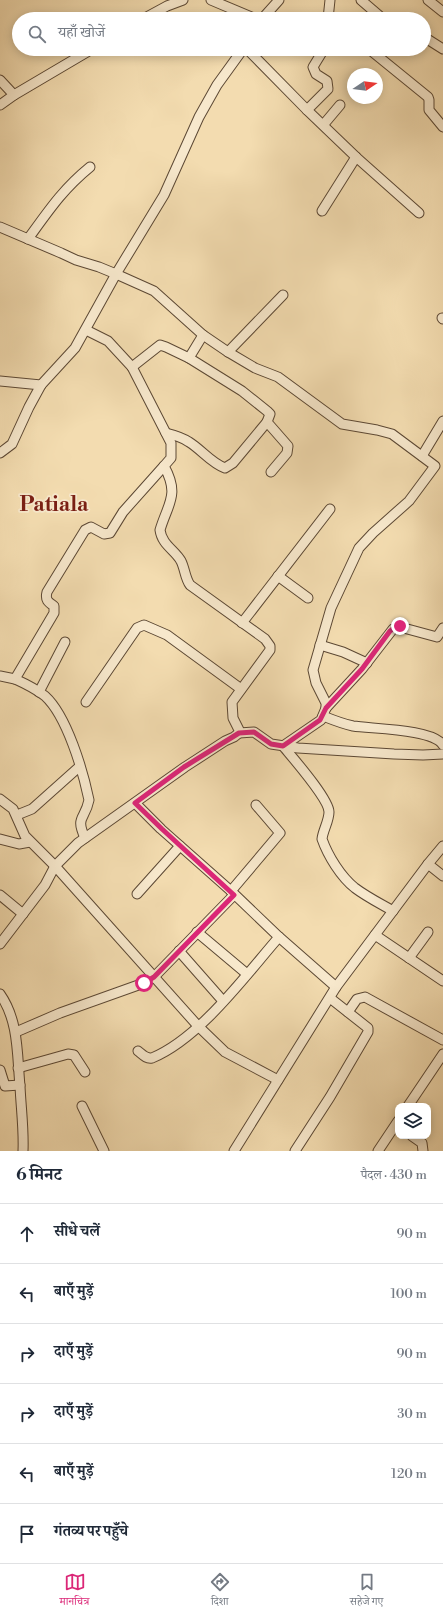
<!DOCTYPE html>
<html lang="hi">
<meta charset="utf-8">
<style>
body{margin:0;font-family:"Libre Bodoni","Noto Serif Devanagari",serif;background:#f2f2f3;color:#1f2937}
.controls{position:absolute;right:12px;bottom:12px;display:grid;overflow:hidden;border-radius:8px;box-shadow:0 2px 10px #0003}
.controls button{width:36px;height:36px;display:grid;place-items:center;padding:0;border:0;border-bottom:1px solid #e0e1e3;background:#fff;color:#1f2937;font:20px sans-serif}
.compass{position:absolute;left:347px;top:68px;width:36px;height:36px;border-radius:50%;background:#fff;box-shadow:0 2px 10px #0003;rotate:77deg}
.stop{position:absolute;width:12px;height:12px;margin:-9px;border:3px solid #db2777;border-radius:50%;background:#fff}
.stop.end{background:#db2777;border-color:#fff;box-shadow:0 1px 4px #0008}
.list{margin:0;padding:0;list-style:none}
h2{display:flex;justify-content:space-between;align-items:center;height:52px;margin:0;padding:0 16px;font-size:17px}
h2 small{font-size:13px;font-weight:400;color:#747a83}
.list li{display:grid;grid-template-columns:26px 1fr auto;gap:12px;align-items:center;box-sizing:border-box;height:60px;padding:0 16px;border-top:1px solid #e0e1e3}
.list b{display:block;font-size:15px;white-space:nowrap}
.list em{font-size:13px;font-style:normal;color:#747a83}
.icon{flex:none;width:22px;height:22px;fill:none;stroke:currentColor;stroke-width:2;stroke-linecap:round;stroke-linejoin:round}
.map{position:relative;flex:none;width:443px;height:1151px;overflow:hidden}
.search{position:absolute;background:#fff;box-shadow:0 2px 10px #0003;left:12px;right:12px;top:12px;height:44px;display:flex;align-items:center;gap:10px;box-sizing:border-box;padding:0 14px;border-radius:22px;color:#747a83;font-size:15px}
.sheet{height:412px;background:#fff}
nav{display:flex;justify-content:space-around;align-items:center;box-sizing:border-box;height:56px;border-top:1px solid #e0e1e3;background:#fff;font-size:11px;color:#747a83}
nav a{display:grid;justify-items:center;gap:2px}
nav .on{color:#db2777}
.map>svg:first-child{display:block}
</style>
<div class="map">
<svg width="443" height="1151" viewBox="0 0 443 1151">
<rect width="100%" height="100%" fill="#f3dcb0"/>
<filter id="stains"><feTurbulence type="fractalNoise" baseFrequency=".005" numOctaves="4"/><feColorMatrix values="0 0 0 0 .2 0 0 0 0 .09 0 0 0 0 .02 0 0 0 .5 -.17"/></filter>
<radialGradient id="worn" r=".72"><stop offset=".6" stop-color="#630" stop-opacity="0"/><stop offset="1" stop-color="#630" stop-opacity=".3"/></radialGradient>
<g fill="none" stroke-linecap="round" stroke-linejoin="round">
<g stroke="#5c4834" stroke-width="11">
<g id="street">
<polyline points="211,0 256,19"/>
<polyline points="361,0 383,19"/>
<polyline points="428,0 443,12"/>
<polyline points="143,19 167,6 183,0"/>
<polyline points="262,19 279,0"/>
<polyline points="328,19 330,0"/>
<polyline points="424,37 443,49"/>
<polyline points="247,49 307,110"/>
<polyline points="324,49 313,67 316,74 327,81 328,89 307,110 356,157 419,213"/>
<polyline points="369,49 428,97 429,100 429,110 443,127"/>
<polyline points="0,80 14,95"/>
<polyline points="0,105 14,95 92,49"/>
<polyline points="324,124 340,105"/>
<polyline points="322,211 356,157"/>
<path d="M0,227L61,253L76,260L99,267L116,274L154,291L203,335L228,352L255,368L278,377L342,424L377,430L392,434L435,466L409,501L373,533L359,548L331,608L313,670L316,683L326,703V708L321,720L283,746C292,757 329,799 329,812C329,821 323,830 322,839C328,856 341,877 355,888C367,897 381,904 393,911"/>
<path d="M28,239C49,210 63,189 90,167"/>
<polyline points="442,318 443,319"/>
<polyline points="203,335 189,358 242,391 267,411 270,414 267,422 288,446 287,453 271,472"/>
<polyline points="228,352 283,295"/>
<polyline points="132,367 160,345 166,347 189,358"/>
<polyline points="0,381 41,385 75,348 116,274 164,195 199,117 217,85 243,49"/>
<path d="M166,433C174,435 182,437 189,442C202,450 211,463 225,468L233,463L267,422"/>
<polyline points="0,453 12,444 29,407 41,385"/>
<polyline points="422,456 443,421"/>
<polyline points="278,576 308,598"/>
<polyline points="242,623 330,509"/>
<polyline points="320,645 343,652 367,663"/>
<polyline points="0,676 15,679"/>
<polyline points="39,692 65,642"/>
<polyline points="86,702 137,628 144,625 167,635 241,689"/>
<polyline points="326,708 362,669 393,629 400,627 437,637 443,628"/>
<path d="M323,716C333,720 343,724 353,726C373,729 433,729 443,745"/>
<polyline points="239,733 254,732 271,744 298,748 394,754 423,755 443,754"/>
<polyline points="0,799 13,809 25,836 55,866 198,1026 225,1052 278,1080"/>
<polyline points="135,803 161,829 231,891 279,937 336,987"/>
<polyline points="17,815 32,809 79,767"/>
<path d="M85,838C75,816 85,820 89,800C83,771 67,716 45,696C36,689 26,684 15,679L54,613V606C48,602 45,600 47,592L85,530L91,527L104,534L110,533L123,512L164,466"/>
<polyline points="0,839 19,844 30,842"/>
<polyline points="428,864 443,876"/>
<polyline points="231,891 280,833 256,805"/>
<polyline points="137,894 180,846"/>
<polyline points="0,895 23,914"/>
<polyline points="197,932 247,974"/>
<polyline points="375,935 443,981"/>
<path d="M0,944L45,885L55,866L78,843L185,767L225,741L234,737L239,733V730L233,718L232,702L270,650V646L265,639L190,585C185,578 185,569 181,561C175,550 162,545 160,530C168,503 180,495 164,466L171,458V443L132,367L108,341L86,330"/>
<polyline points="179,951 223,1001"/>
<polyline points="409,958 428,932"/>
<path d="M0,994C19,1021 17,1055 20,1086C21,1108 24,1130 23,1151"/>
<polyline points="348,1012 357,999 365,997 443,1040"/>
<polyline points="16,1032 60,1013 144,983 154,977 234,895"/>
<path d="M138,1051C143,1055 146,1059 152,1058C200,1038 245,976 279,937"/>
<polyline points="18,1068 68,1054 74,1055 85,1072"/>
<polyline points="0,1070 5,1086 20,1085"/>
<polyline points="82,1106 104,1151"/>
<polyline points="408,1106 443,1054"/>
<polyline points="412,1136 422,1143 423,1151"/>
<polyline points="234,1151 336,987 428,864 443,846"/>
<polyline points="295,1151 330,1097 368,1032 368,1028 330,998"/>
<polyline points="378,1151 398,1121"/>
</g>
</g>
<use href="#street" stroke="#f7e8cc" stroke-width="9"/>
</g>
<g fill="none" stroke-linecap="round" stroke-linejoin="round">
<polyline stroke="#db2777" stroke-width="5" points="144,983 154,977 234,895 162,829 135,803 184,767 239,733 254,732 271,744 283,746 320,720 326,708 362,669 390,631 397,626 400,626"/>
</g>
<g text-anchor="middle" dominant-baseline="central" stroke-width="3.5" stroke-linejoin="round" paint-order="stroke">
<g font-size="21" font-weight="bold" fill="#7a1f14" stroke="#f7e8cc">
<text x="54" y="505">Patiala</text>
</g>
</g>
<rect width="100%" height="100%" filter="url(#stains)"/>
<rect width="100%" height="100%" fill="url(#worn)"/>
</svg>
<div class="controls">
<button><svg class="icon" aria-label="layers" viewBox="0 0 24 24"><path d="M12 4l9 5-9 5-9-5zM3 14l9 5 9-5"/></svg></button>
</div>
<svg class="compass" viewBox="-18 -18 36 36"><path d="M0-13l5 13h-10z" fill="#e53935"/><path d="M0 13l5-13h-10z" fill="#747a83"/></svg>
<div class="stop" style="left:144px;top:983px"></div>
<div class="stop end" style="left:400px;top:626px"></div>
<div class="search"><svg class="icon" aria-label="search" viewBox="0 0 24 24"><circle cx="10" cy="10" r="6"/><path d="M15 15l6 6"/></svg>यहाँ खोजें</div>
</div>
<section class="sheet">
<h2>6 मिनट<small>पैदल · 430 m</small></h2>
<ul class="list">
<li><svg class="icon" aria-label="ahead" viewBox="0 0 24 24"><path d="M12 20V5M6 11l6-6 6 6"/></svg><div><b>सीधे चलें</b></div><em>90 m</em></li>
<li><svg class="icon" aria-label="left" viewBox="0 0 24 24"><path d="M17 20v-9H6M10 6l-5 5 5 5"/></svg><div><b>बाएँ मुड़ें</b></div><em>100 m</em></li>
<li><svg class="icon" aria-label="right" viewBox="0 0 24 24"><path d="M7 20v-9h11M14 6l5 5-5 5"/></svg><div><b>दाएँ मुड़ें</b></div><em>90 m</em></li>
<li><svg class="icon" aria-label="right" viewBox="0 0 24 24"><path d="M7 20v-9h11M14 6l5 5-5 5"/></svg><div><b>दाएँ मुड़ें</b></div><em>30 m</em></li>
<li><svg class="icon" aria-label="left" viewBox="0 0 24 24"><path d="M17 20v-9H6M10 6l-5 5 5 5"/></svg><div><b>बाएँ मुड़ें</b></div><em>120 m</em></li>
<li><svg class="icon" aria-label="arrive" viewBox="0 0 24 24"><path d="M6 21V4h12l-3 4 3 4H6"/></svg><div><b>गंतव्य पर पहुँचे</b></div></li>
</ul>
</section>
<nav>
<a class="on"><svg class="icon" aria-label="map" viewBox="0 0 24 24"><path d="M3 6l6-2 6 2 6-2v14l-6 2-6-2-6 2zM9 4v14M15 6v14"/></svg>मानचित्र</a>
<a><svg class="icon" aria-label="directions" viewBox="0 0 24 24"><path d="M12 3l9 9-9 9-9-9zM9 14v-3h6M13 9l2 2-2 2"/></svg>दिशा</a>
<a><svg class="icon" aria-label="saved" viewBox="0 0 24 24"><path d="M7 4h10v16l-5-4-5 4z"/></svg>सहेजे गए</a>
</nav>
